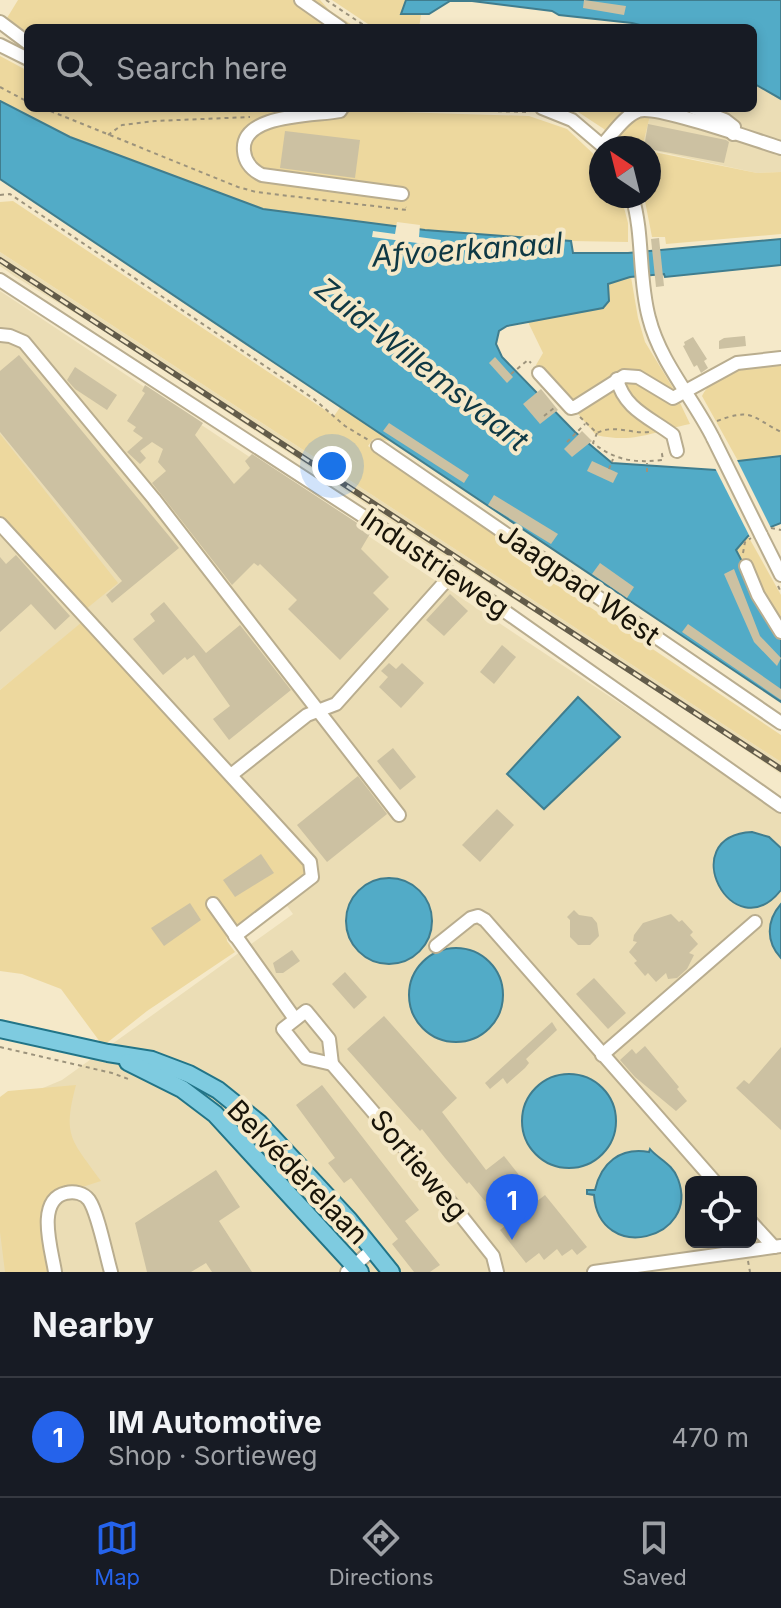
<!DOCTYPE html>
<meta charset="utf-8">
<style>
body{margin:0;font-family:Inter,sans-serif;background:#20242c;color:#f1f3f6}
.controls{position:absolute;right:24px;bottom:24px;display:grid;overflow:hidden;border-radius:12px;box-shadow:0 4px 12px #0003}
.controls button{width:72px;height:72px;display:grid;place-items:center;padding:0;border:0;border-bottom:2px solid #363941;background:#171b24;color:#f1f3f6;font:40px sans-serif}
.compass{position:absolute;left:589px;top:136px;width:72px;height:72px;border-radius:50%;background:#171b24;box-shadow:0 4px 12px #0003;rotate:325deg}
.you{position:absolute;left:332px;top:466px;width:28px;height:28px;margin:-20px;border:6px solid #fff;border-radius:50%;background:#1a73e8;box-shadow:0 0 0 12px #1a73e833}
.badge{display:grid;place-items:center;width:52px;height:52px;border-radius:50%;background:#2563eb;color:#fff;font-size:26px;font-weight:700}
.pin{position:absolute;translate:-50% -66px;filter:drop-shadow(0 2px 4px #0008)}
.pin::after{content:'';position:absolute;top:42px;width:28px;height:24px;background:inherit;clip-path:polygon(0 0,100% 0,50% 100%)}
.list{margin:0;padding:0;list-style:none}
h2{display:flex;justify-content:space-between;align-items:center;height:104px;margin:0;padding:0 32px;font-size:34px}
h2 small{font-size:26px;font-weight:400;color:#9ea1a6}
.list li{display:grid;grid-template-columns:52px 1fr auto;gap:24px;align-items:center;box-sizing:border-box;height:120px;padding:0 32px;border-top:2px solid #363941}
.list b{display:block;font-size:30px;white-space:nowrap}
.list p{margin:0;font-size:26px;white-space:nowrap;color:#9ea1a6}
.list em{font-size:26px;font-style:normal;color:#9ea1a6}
.icon{flex:none;width:44px;height:44px;fill:none;stroke:currentColor;stroke-width:2;stroke-linecap:round;stroke-linejoin:round}
.map{position:relative;flex:none;width:781px;height:1272px;overflow:hidden}
.search{position:absolute;background:#171b24;box-shadow:0 4px 12px #0003;left:24px;right:24px;top:24px;height:88px;display:flex;align-items:center;gap:20px;box-sizing:border-box;padding:0 28px;border-radius:12px;color:#9ea1a6;font-size:30px}
.sheet{height:224px;background:#171b24}
nav{display:flex;justify-content:space-around;align-items:center;box-sizing:border-box;height:112px;border-top:2px solid #363941;background:#171b24;font-size:22px;color:#9ea1a6}
nav a{display:grid;justify-items:center;gap:4px}
nav .on{color:#2563eb}
.map>svg:first-child{display:block}
</style>
<div class="map">
<svg width="781" height="1272" viewBox="0 0 781 1272">
<rect width="100%" height="100%" fill="#f5e9c9"/>
<g fill="#ebddb5" fill-rule="evenodd">
<polygon points="753,83 781,99 781,172 757,173 642,148 652,108 753,108"/>
<polygon points="0,252 781,762 781,774 632,673 437,551 98,327 14,276 0,266"/>
<path d="M0,291L645,720L781,807V1272H0V1106L62,1080L293,914L82,623L0,690ZM691,1182H751V1242H691Z"/>
</g>
<g fill="#edd89e">
<polygon points="18,0 320,0 329,10 357,28 28,28 28,33 7,18"/>
<polygon points="332,0 406,0 402,14 421,15 419,28 374,28"/>
<polygon points="0,56 28,71 28,108 270,108 529,116 567,129 601,161 601,196 621,196 628,223 628,242 571,241 425,230 263,209 70,137 0,101"/>
<polygon points="572,108 652,108 642,148 619,148 604,129"/>
<polygon points="649,151 757,173 781,172 781,234 666,244 665,237 652,237 644,196 649,196"/>
<polygon points="13,201 334,416 341,406 391,441 373,439 368,446 515,544 512,555 781,735 781,762 0,252 0,202"/>
<path d="M631,277L638,318L645,342L673,388L690,424C654,431 636,444 596,435L536,365L543,353L528,322L603,307L609,301L607,284Z"/>
<path d="M781,363V456L738,461L702,396C716,369 754,367 781,363Z"/>
<polygon points="0,434 118,583 86,609 0,517"/>
<polygon points="748,536 781,595 781,636 738,559 736,550"/>
<polygon points="82,622 305,865 305,872 301,879 226,933 227,941 235,952 147,1011 103,1046 61,989 22,974 0,971 0,690"/>
<path d="M76,1085C62,1137 72,1140 101,1181L45,1199C35,1223 43,1247 48,1272H5L0,1232V1097L8,1091Z"/>
</g>
<g fill="#52abc7" stroke="#407d8e" stroke-width="2">
<polygon points="406,0 781,0 781,99 753,83 753,28 652,28 632,23 559,15 552,11 472,1 450,1 429,14 401,14"/>
<polygon points="0,101 70,137 263,209 425,230 571,241 573,253 628,253 781,239 781,265 665,277 664,274 630,277 608,284 609,301 603,308 507,326 499,331 496,344 502,357 575,432 612,463 716,470 738,461 781,456 781,523 748,536 736,550 781,636 781,702 0,179"/>
<polygon points="578,697 620,737 544,809 507,774"/>
<path d="M752,832L769,837L781,848V890C733,951 673,836 752,832Z"/>
<circle cx="389" cy="921" r="43"/>
<path d="M781,904V958C766,942 766,921 781,904Z"/>
<circle cx="456" cy="995" r="47"/>
<circle cx="569" cy="1121" r="47"/>
<path d="M650,1149C657,1158 673,1164 678,1179C701,1240 599,1265 594,1195L587,1194V1190H595C601,1163 620,1147 649,1152Z"/>
</g>
<g fill="#f5e9c9">
<polygon points="397,222 420,225 419,237 441,240 440,246 372,237 373,231 395,234"/>
<polygon points="736,458 772,530 751,539 714,466"/>
</g>
<g fill="#ccc1a2">
<polygon points="584,0 626,6 624,15 583,8"/>
<polygon points="648,124 726,140 729,142 724,163 644,148"/>
<polygon points="285,131 360,140 355,178 280,168"/>
<polygon points="659,238 664,286 656,287 651,239"/>
<polygon points="745,336 746,346 719,349 719,341 724,338"/>
<polygon points="693,337 707,359 704,361 708,368 701,373 697,365 694,367 683,346 685,345 684,342"/>
<polygon points="19,355 179,548 112,603 106,595 122,581 0,432 0,371"/>
<polygon points="495,357 513,377 507,383 489,363"/>
<polygon points="75,367 117,395 107,410 75,389 67,380"/>
<polygon points="145,385 203,423 195,435 234,484 250,468 245,461 252,454 371,532 361,549 389,577 373,593 389,609 340,660 288,609 297,600 260,564 258,566 254,563 232,585 152,483 166,471 158,462 163,449 152,442 140,451 146,458 140,464 127,452 143,438 133,431 136,427 127,421 145,393 142,391"/>
<polygon points="541,389 558,410 540,424 523,404"/>
<polygon points="389,423 469,475 464,483 383,431"/>
<polygon points="582,431 592,441 572,457 564,449"/>
<polygon points="592,461 618,473 613,483 587,471"/>
<polygon points="494,495 558,534 551,544 488,505"/>
<polygon points="16,555 70,616 55,630 31,604 0,632 0,557 6,564"/>
<polygon points="600,563 634,587 627,598 592,574"/>
<polygon points="734,569 760,636 781,658 777,666 754,642 724,574"/>
<polygon points="450,594 468,611 444,636 426,620"/>
<polygon points="164,602 206,653 240,625 291,690 229,740 213,719 230,706 194,655 187,660 185,657 163,675 133,639 155,621 150,614"/>
<polygon points="688,624 781,689 781,700 682,632"/>
<polygon points="502,645 516,657 494,684 480,672"/>
<polygon points="389,663 396,669 402,663 424,683 401,708 379,687 388,677 381,671"/>
<polygon points="393,748 416,777 400,790 377,761"/>
<polygon points="358,776 387,814 327,862 297,825"/>
<polygon points="497,809 514,825 480,862 462,845"/>
<polygon points="261,854 274,873 235,897 223,880"/>
<polygon points="190,903 201,920 164,946 151,928"/>
<polygon points="574,910 579,915 592,917 597,923 599,936 590,945 578,945 570,937 570,920 567,917"/>
<polygon points="671,914 679,922 682,920 693,932 690,935 698,944 689,953 694,955 687,969 677,978 668,979 666,973 656,982 648,973 645,976 634,963 637,961 629,952 637,942 633,941 634,935 643,923"/>
<polygon points="292,950 300,961 283,973 276,973 273,963"/>
<polygon points="345,972 367,997 354,1009 332,984"/>
<polygon points="594,978 626,1013 608,1029 576,994"/>
<polygon points="384,1016 457,1098 442,1112 486,1170 504,1156 523,1180 489,1206 469,1182 467,1184 445,1158 422,1129 420,1131 347,1049"/>
<polygon points="552,1022 557,1030 526,1059 529,1063 525,1068 507,1084 503,1078 490,1089 485,1083"/>
<polygon points="645,1046 679,1087 677,1089 687,1101 676,1111 635,1077 620,1060 632,1049 636,1054"/>
<polygon points="781,1047 781,1130 736,1088 744,1080 749,1084"/>
<polygon points="322,1085 419,1210 405,1221 440,1265 430,1272 414,1272 392,1244 398,1239 351,1178 344,1183 328,1163 335,1158 296,1105"/>
<polygon points="216,1170 240,1207 219,1221 252,1272 212,1272 206,1263 191,1272 147,1272 135,1223"/>
<polygon points="545,1195 587,1247 577,1255 572,1249 562,1256 557,1249 544,1260 539,1253 526,1263 500,1230"/>
</g>
<g fill="none" stroke-linecap="round" stroke-linejoin="round">
<g stroke="#b9ad8f" stroke-width="16">
<g id="minor">
<polyline points="301,0 341,28"/>
<polyline points="0,22 28,43"/>
<polyline points="0,45 28,59"/>
<path d="M342,108L340,111C315,116 240,113 244,151C245,163 252,170 262,175L402,194"/>
<polyline points="542,108 572,120 605,148"/>
<polyline points="694,108 725,120 734,127 733,134"/>
<path d="M603,144C613,134 624,116 638,111C656,104 757,141 781,148"/>
<path d="M632,196C644,235 638,278 649,318C660,362 693,398 713,438"/>
<polyline points="0,280 452,574 781,806"/>
<polyline points="0,335 10,336 24,342 154,499 399,815"/>
<polyline points="539,373 571,408 575,407 624,376 638,377 673,398 737,363 781,358"/>
<path d="M617,379C624,409 651,418 673,435L677,451"/>
<polyline points="378,446 781,723"/>
<polyline points="0,524 310,862 312,877 235,936"/>
<polyline points="761,535 781,575"/>
<polyline points="746,566 758,595 781,632"/>
<polyline points="231,775 307,715 336,704 452,574"/>
<polyline points="213,904 295,1019"/>
<polyline points="436,946 471,918 478,916 485,920 715,1182"/>
<polygon points="306,1011 329,1039 332,1064 306,1058 283,1029"/>
<polyline points="602,1055 755,922"/>
<polyline points="332,1064 447,1198 493,1256 497,1272"/>
<polyline points="751,1222 774,1247"/>
<path d="M55,1272C52,1251 35,1200 66,1193C74,1191 84,1193 89,1200C98,1213 106,1255 111,1272"/>
<polyline points="347,1272 372,1250"/>
<polyline points="594,1272 781,1246"/>
</g>
</g>
<g stroke="#227487" stroke-width="20">
<g id="major">
<polyline points="0,1029 108,1053 152,1060 189,1074 218,1090 259,1123 349,1220 391,1272"/>
<polyline points="128,1062 182,1089 215,1114 360,1272"/>
</g>
</g>
<g stroke="#9c937c" stroke-width="2" stroke-dasharray="4 4" stroke-linecap="butt">
<polyline points="326,0 368,28"/>
<polyline points="0,87 28,102"/>
<polyline points="43,108 238,187 256,192 407,210 406,207"/>
<polyline points="370,108 530,112"/>
<polyline points="108,135 122,125 155,121 250,117"/>
<polyline points="0,195 10,194 314,399 345,426 370,441"/>
<polyline points="511,374 528,360 531,363"/>
<polyline points="544,416 554,408"/>
<path d="M580,417L597,433C614,424 630,434 649,432"/>
<path d="M717,421C752,408 750,416 781,432"/>
<path d="M597,433L593,443C616,461 635,463 663,460L662,454L665,453"/>
<polyline points="567,442 585,424"/>
<polyline points="609,469 613,459"/>
<polyline points="647,472 647,463"/>
<polyline points="771,528 781,530"/>
<polyline points="743,553 745,542 751,538"/>
<polyline points="778,586 781,592"/>
<polyline points="0,1047 112,1073 131,1080"/>
<polyline points="748,1261 750,1272"/>
</g>
<use href="#minor" stroke="#fff" stroke-width="12"/>
<use href="#major" stroke="#7ecbe0" stroke-width="16"/>
<g stroke="#635c4a" stroke-width="6">
<polyline id="rail" points="0,260 781,769"/>
</g>
<use href="#rail" stroke="#f5e9c9" stroke-width="3" stroke-dasharray="9" stroke-linecap="butt"/>
<g stroke="#b9ad8f" stroke-width="16" stroke-linecap="butt">
<polyline id="minor-bridge" points="713,438 761,535"/>
</g>
<use href="#minor-bridge" stroke="#fff" stroke-width="12"/>
</g>
<g text-anchor="middle" dominant-baseline="central" stroke-width="8" stroke-linejoin="round" paint-order="stroke">
<g font-size="28" fill="#171308" stroke="#f5e9c9">
<text transform="translate(435 563) rotate(34)">Industrieweg</text>
<text transform="translate(579 584) rotate(35)">Jaagpad West</text>
<text transform="translate(419 1165) rotate(50)">Sortieweg</text>
<text transform="translate(298 1172) rotate(46)">Belvédèrelaan</text>
</g>
<g font-size="30" font-style="italic" fill="#0e3844" stroke="#f5e9c9">
<text transform="translate(467 249) rotate(-4)">Afvoerkanaal</text>
<text transform="translate(422 364) rotate(38)">Zuid-Willemsvaart</text>
</g>
</g>
</svg>
<div class="controls">
<button><svg class="icon" aria-label="locate" viewBox="0 0 24 24"><circle cx="12" cy="12" r="6"/><path d="M12 2v4M12 18v4M2 12h4M18 12h4"/></svg></button>
</div>
<svg class="compass" viewBox="-18 -18 36 36"><path d="M0-13l5 13h-10z" fill="#e53935"/><path d="M0 13l5-13h-10z" fill="#9ea1a6"/></svg>
<div class="you"></div>
<div class="pin badge" style="left:512px;top:1240px">1</div>
<div class="search"><svg class="icon" aria-label="search" viewBox="0 0 24 24"><circle cx="10" cy="10" r="6"/><path d="M15 15l6 6"/></svg>Search here</div>
</div>
<section class="sheet">
<h2>Nearby<small></small></h2>
<ul class="list">
<li><span class="badge">1</span><div><b>IM Automotive</b><p>Shop · Sortieweg</p></div><em>470 m</em></li>
</ul>
</section>
<nav>
<a class="on"><svg class="icon" aria-label="map" viewBox="0 0 24 24"><path d="M3 6l6-2 6 2 6-2v14l-6 2-6-2-6 2zM9 4v14M15 6v14"/></svg>Map</a>
<a><svg class="icon" aria-label="directions" viewBox="0 0 24 24"><path d="M12 3l9 9-9 9-9-9zM9 14v-3h6M13 9l2 2-2 2"/></svg>Directions</a>
<a><svg class="icon" aria-label="saved" viewBox="0 0 24 24"><path d="M7 4h10v16l-5-4-5 4z"/></svg>Saved</a>
</nav>
